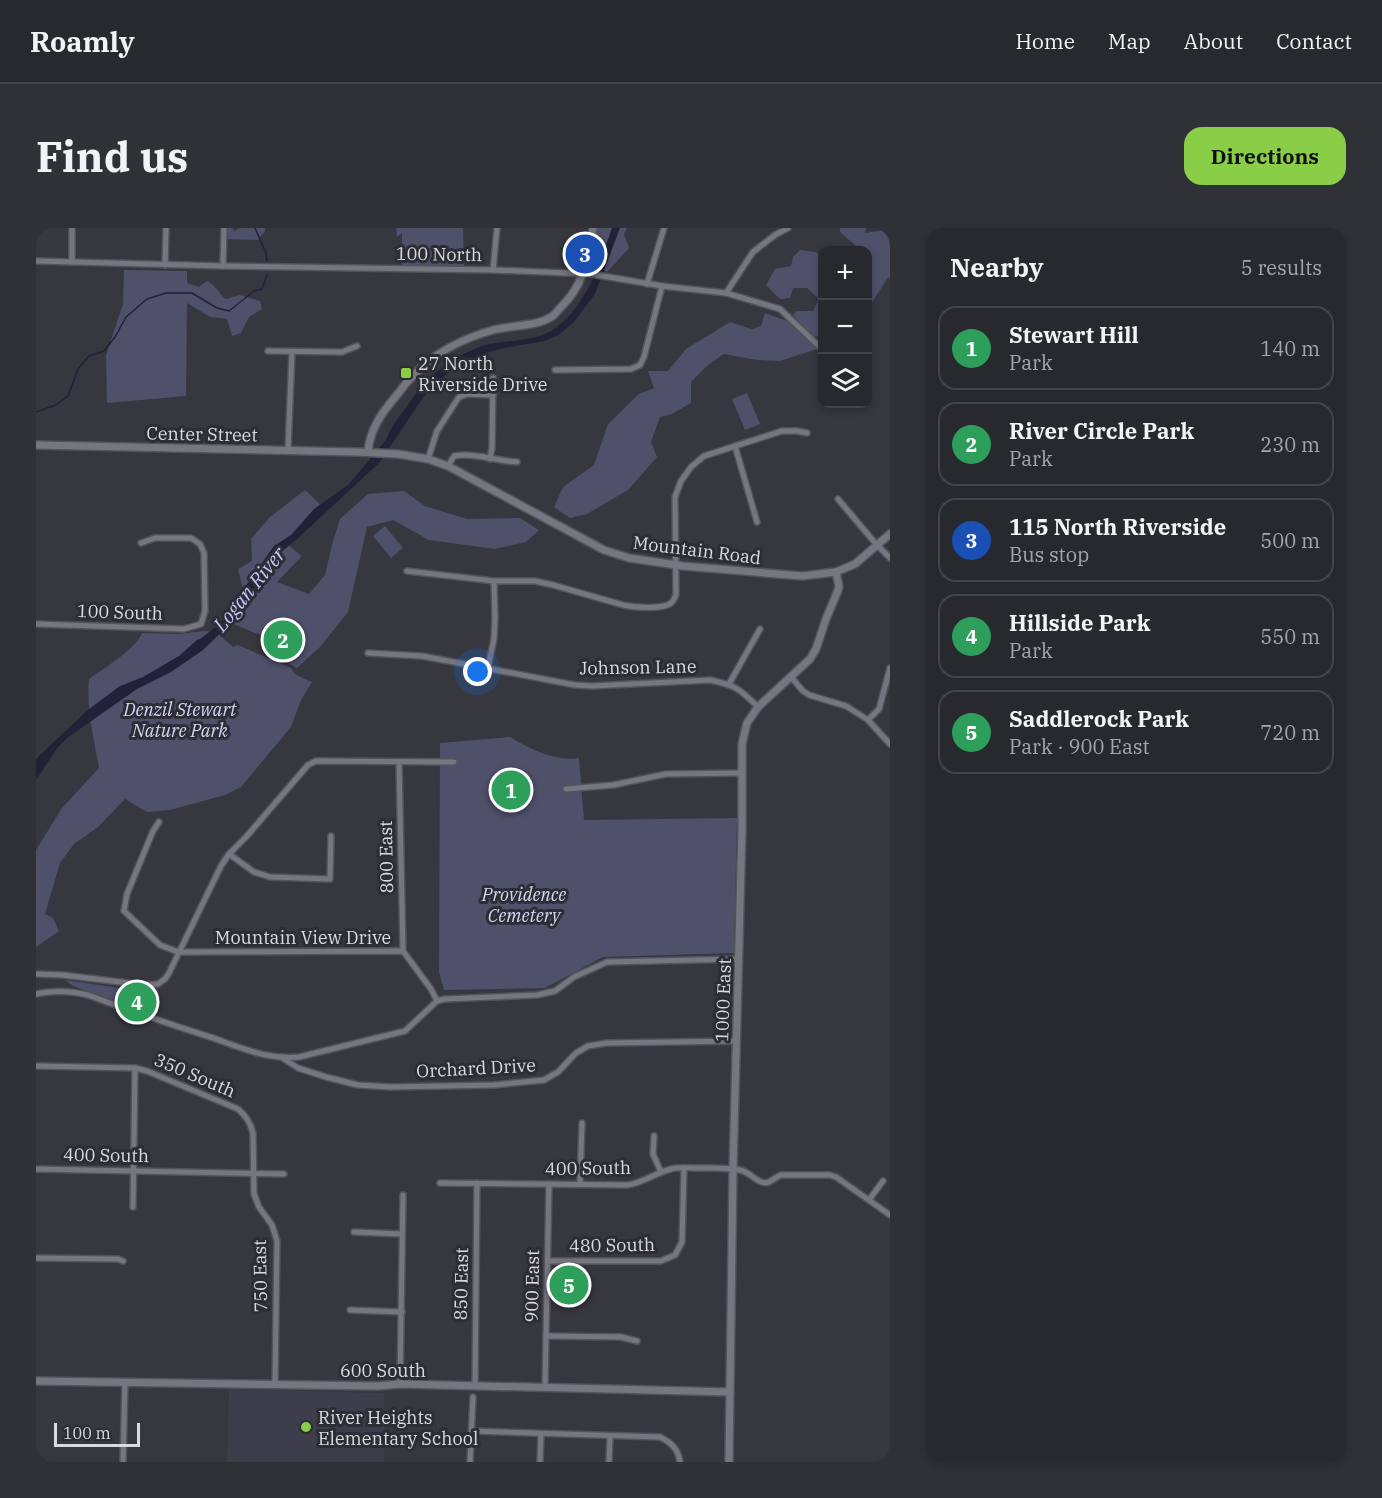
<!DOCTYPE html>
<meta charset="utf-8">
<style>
body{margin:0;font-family:"IBM Plex Serif",serif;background:#303137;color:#f1f3f6}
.controls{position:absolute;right:18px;top:18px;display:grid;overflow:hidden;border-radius:12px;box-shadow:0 3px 9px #0003}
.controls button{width:54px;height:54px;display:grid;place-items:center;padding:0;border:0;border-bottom:2px solid #44454b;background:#28292f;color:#f1f3f6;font:30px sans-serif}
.scale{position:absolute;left:18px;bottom:15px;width:86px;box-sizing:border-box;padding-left:6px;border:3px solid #dadae0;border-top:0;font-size:16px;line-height:21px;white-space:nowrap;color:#dadae0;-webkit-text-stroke:4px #2c2d35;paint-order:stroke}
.you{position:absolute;left:442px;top:444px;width:21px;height:21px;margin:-15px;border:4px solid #fff;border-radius:50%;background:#1a73e8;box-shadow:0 0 0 9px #1a73e833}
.badge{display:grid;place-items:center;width:39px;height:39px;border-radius:50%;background:#8ace48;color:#fff;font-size:20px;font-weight:700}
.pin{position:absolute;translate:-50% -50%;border:3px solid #fff;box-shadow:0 2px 6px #0006}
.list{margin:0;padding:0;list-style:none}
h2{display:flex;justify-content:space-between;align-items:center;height:78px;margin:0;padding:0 24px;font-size:26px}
h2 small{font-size:20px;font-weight:400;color:#a5a6aa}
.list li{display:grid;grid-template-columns:39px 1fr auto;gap:18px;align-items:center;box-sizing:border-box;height:84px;margin:0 12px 12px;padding:0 12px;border:2px solid #44454b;border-radius:18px}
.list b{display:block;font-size:22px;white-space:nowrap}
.list p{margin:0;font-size:20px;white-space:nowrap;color:#a5a6aa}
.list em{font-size:20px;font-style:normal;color:#a5a6aa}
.icon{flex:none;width:33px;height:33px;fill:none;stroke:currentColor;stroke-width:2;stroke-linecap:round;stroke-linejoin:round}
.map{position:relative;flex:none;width:854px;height:1234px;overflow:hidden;border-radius:18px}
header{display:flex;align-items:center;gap:36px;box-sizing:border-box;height:84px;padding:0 30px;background:#28292f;border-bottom:2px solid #44454b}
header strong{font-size:28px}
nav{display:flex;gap:33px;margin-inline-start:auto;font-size:21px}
.intro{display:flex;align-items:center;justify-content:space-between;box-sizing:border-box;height:144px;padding:0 36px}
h1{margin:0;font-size:42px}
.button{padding:15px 27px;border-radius:18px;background:#8ace48;color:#111;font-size:21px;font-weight:700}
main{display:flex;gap:36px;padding:0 36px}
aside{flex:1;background:#28292f;border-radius:18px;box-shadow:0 3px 9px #0003}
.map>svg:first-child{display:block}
</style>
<header>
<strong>Roamly</strong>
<nav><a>Home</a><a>Map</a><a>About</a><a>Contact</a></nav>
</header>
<div class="intro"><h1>Find us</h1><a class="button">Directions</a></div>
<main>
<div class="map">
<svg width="854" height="1234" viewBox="0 0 854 1234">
<rect width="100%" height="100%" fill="#36373f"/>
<polygon fill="#3d3d4c" points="193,1161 348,1165 348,1234 191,1234"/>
<g fill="#4f506a">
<polygon points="192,0 196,0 199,3 204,0 229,0 229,3 222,12 191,11"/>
<polygon points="360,0 427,0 428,41 366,39 366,5 361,9"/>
<polygon points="560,0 591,0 588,6 593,20 571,44 560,36 558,18"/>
<polygon points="804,0 830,0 829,5 854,1 854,49 851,51 835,76 832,79 832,22 819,22 820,18 804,4"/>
<polygon points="764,22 780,24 786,30 786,107 777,109 757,87 760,83 777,83 783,71 771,60 757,60 754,70 744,71 730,57 739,41 755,38 757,29"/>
<path d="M88,42L151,43V55L163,59L171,53C180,57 183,66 190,71L204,67L224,73L226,81L213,89L205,105L196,108L191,91L174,89L151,75L150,168L71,175L70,127L87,76Z"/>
<polygon points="729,85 754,94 781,121 744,133 721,132 688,126 672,137 655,154 655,175 636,186 624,189 615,214 621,229 592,262 551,286 534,290 518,279 527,259 558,237 572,196 603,166 618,160 612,143 632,143 650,121 694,94 716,101 725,98"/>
<polygon points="711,165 724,196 709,202 696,171"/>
<polygon points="269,262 284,276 251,316 266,328 241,354 273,366 289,347 297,313 304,291 332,266 368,263 389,278 431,291 484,290 503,302 490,314 459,321 393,312 357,292 331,299 312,384 284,419 261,440 241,429 229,407 219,405 198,396 197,385 209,370 202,341 216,333 215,311 234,289"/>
<polygon points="349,298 367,320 355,330 337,308"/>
<path d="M169,403L180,404L197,419L202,417L255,440L260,447L276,454L265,472L255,499L205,559L189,567L134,582L111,584L89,571L62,599L38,616L24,635L9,686L17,690L23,703L0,719V622L26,580L63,540C58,511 50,481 53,451C67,441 101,420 106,405L142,406Z"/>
<path d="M474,509C494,521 519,534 543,530L548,592L701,590L698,725L567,729L509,760L408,762L403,744L404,515Z"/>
<polygon points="29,752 104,763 122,761 116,785 37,758"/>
<polygon points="522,1040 547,1040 547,1070 518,1070 518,1043"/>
</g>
<path fill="#212138" d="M576,0H584L559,66L537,95L521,108L508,113L468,120L442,127L411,146L388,168L343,235L261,311L243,326L194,396L167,422L135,444L101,461L31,510L22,519L0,552V533L2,529L53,481L84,458L107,449L143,428L161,412L164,411L181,398L195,383L204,366L238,318L255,307L278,281L312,257L350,212C354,201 361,191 369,181C375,173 381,163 388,155C403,140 425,125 446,118C470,111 500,115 521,99C551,76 564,35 576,0Z"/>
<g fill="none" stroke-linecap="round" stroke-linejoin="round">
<g stroke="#212138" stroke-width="1.5">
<polyline points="219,0 230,25 231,33"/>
<polyline points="0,184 20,177 32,168 42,141 53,128 68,123 79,109 90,89 111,71 130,65 156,65 181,80 193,83 218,63 226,61 231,47"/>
</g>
<g stroke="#53535a" stroke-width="8">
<g id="minor">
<polyline points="0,33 187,38 457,42 555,46 626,58 690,65 744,81 786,121"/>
<polyline points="36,34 36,0"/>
<polyline points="129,37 130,0"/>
<polyline points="187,38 188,0"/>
<polyline points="457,42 461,0"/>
<polyline points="611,56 628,0"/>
<polyline points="690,65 717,24 739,7 752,0"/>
<polyline points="232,123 306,124 321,118"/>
<polyline points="519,142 595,141 604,137 608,129 626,58"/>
<polyline points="699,218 721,294"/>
<polyline points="252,222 256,124"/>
<polyline points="392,231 401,203 423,169 431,166 457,167"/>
<polyline points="454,231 456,220 457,150"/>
<path d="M412,238L418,228C438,224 460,233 481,234"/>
<polyline points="802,271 840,316 854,330"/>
<path d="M371,343L458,353H499L517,357L587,377C597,379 627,382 635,375C637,374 639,369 640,367L639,269L645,253L655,239L668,228L746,203H761L771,205"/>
<polyline points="0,396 148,401 165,396 169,383 168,325 164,316 155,310 119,310 105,315"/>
<path d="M332,425L386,428L539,457L556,458L674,452C699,457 704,461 722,479"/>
<polyline points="452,439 458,411 459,391 458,353"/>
<polyline points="755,449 767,463 773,467 810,478 832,492 854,516"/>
<polyline points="693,456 724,401"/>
<polyline points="832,492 843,481 854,440"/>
<polyline points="363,534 367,723"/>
<polyline points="530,561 577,557 630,546 706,545"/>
<polyline points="123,594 117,603 91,666 88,683 124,717 142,724 367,723 395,761 401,773"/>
<polyline points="193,626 218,644 234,649 294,651 295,608"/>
<polyline points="0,746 27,747 109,757 122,756 129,751 133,745 185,638 193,626 210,609 272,537 280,533 418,534"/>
<path d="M0,766C18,762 34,763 52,767C92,782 133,796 174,809C204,819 230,832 263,829L369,803L401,773L409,771L501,767L519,763L538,749L571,734L703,731"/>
<polyline points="248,831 262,840 290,849 322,857 355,859 458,857 508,852 522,844 540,825 552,818 571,815 700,813"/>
<path d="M0,838L99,840L111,843L202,881C210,888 214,894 217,905L218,966L223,979L236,997L241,1013L239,1157"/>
<polyline points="618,908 617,926 625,944"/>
<polyline points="0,941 248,946"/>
<path d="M404,955L591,957C607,955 619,945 635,941C642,939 650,940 658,940C673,940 689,939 704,942C715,944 723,958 733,954C737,952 740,949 745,947H794L800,949L854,987"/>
<polyline points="544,956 546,895"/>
<polyline points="833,972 847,953"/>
<polyline points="97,979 99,840"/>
<polyline points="318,1004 366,1006"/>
<polyline points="0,1030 82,1031 87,1033"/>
<polyline points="512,1033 625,1033 639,1027 646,1014 648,940"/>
<polyline points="314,1082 366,1084"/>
<polyline points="510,1108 585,1109 601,1113"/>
<polyline points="364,1156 367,967"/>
<polyline points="439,1158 441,955"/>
<polyline points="509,1160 513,956"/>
<path d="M436,1203L624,1209C636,1215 642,1221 644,1234"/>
<polyline points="87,1234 89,1154"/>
<polyline points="434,1234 437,1169"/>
<polyline points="504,1234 505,1206"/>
<polyline points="573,1234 574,1208"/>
</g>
</g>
<g stroke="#53535a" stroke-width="10">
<g id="tertiary">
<polyline points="0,217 321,224 362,226 392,231 412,238 568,322 593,330 647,338 766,348 800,344 819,336 854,306"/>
<path d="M332,224C334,201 345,186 360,168C366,161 371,153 378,147C398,125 428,110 457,102C475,97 499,99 515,89C519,87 522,82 525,79C549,56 551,31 557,0"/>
<polyline points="0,1153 342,1158 364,1156 694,1164"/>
<polyline points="693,1234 697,941 706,601 706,516 711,495 722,479 774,431 780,421 790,391 801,365 803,359 800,344"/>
</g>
</g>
<use href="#minor" stroke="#767680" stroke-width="5"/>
<use href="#tertiary" stroke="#767680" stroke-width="7"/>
</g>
<g fill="#8ace48" stroke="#2c2d35" stroke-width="2">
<rect x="364" y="139" width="12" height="12" rx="3"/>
<circle cx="270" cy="1199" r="6"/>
</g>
<g text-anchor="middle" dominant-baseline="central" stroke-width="6" stroke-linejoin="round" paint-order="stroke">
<g font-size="18" fill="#dadae0" stroke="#2c2d35">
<text transform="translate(403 26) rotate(1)">100 North</text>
<text transform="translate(166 206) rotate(1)">Center Street</text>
<text transform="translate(661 322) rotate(7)">Mountain Road</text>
<text transform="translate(84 384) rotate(2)">100 South</text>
<text transform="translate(602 439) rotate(-1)">Johnson Lane</text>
<text transform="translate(350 629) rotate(-91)">800 East</text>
<text x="267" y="709">Mountain View Drive</text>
<text transform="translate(687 772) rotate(-88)">1000 East</text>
<text transform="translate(440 840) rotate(-3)">Orchard Drive</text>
<text transform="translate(159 847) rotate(23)">350 South</text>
<text transform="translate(70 927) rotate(1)">400 South</text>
<text transform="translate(552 940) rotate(-1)">400 South</text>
<text transform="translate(576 1017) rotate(-1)">480 South</text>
<text transform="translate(224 1048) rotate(-91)">750 East</text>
<text transform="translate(425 1056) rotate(-89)">850 East</text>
<text transform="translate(496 1058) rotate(-89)">900 East</text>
<text x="347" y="1142">600 South</text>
</g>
<g font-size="18" fill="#dadae0" stroke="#2c2d35" text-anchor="start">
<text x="382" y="135">27 North<tspan x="382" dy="21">Riverside Drive</tspan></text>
<text x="282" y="1189">River Heights<tspan x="282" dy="21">Elementary School</tspan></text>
</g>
<g font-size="18" font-style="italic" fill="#d5d6f6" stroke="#2c2d35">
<text x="144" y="481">Denzil Stewart<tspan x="144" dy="21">Nature Park</tspan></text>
<text x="488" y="666">Providence<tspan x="488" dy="21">Cemetery</tspan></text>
</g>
<g font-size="20" font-style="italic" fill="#c5c7fb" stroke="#2c2d35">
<text transform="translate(213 361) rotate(-51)">Logan River</text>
</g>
</g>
</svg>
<div class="controls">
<button>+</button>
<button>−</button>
<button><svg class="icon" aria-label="layers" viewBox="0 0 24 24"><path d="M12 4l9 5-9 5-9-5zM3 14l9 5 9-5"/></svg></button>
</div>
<div class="scale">100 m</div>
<div class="you"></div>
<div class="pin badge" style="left:475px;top:562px;background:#2e9e5b">1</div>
<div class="pin badge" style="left:247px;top:412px;background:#2e9e5b">2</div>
<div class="pin badge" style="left:549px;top:26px;background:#1a4fb4">3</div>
<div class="pin badge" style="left:101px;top:774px;background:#2e9e5b">4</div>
<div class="pin badge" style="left:533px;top:1057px;background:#2e9e5b">5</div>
</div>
<aside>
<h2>Nearby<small>5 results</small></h2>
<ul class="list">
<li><span class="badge" style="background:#2e9e5b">1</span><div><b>Stewart Hill</b><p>Park</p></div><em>140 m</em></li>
<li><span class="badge" style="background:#2e9e5b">2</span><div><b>River Circle Park</b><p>Park</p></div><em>230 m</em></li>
<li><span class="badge" style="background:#1a4fb4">3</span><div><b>115 North Riverside</b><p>Bus stop</p></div><em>500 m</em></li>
<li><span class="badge" style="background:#2e9e5b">4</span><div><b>Hillside Park</b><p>Park</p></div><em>550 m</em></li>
<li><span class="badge" style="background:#2e9e5b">5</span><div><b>Saddlerock Park</b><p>Park · 900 East</p></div><em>720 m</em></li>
</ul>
</aside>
</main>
